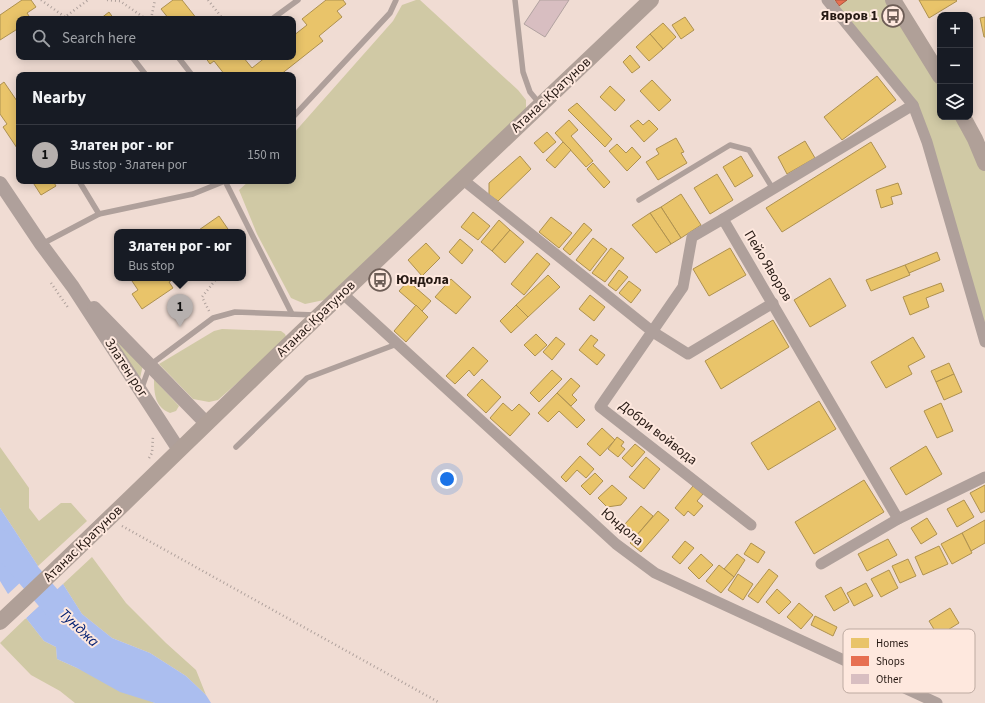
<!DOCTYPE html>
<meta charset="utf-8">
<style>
body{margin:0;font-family:"Source Sans 3",sans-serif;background:#242831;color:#f1f3f6}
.controls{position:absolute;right:12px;top:12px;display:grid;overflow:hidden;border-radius:8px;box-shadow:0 2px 10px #0003}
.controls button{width:36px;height:36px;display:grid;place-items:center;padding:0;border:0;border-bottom:1px solid #363941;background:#171b24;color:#f1f3f6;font:20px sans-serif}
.you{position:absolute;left:447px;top:479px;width:14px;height:14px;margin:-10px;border:3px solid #fff;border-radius:50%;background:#1a73e8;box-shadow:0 0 0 6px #1a73e833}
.badge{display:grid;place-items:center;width:26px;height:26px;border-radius:50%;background:#b6b0ae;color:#111;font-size:13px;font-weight:700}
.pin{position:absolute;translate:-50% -33px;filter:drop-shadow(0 1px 2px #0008)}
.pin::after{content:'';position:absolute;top:21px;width:14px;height:12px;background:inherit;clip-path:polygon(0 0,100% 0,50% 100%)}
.popup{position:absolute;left:114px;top:229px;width:132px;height:52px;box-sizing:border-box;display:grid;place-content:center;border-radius:8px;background:#171b24;filter:drop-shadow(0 1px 3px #0005);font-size:13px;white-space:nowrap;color:#9ea1a6}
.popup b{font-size:15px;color:#f1f3f6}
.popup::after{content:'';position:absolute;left:50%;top:100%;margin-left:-8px;border:8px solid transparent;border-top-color:#171b24}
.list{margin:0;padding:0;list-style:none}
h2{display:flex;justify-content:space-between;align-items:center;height:52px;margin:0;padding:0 16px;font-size:17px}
h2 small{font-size:13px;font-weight:400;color:#9ea1a6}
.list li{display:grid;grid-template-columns:26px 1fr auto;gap:12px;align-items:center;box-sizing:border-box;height:60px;padding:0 16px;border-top:1px solid #363941}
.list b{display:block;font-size:15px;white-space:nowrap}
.list p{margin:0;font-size:13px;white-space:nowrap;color:#9ea1a6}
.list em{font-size:13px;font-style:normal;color:#9ea1a6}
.icon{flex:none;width:22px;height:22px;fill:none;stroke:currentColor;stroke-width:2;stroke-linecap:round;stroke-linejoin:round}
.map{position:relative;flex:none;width:985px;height:703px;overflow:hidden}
.search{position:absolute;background:#171b24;box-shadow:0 2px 10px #0003;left:16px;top:16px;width:280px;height:44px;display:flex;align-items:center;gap:10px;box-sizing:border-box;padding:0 14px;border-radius:8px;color:#9ea1a6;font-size:15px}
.panel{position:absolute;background:#171b24;box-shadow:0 2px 10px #0003;left:16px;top:72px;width:280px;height:112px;border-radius:8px}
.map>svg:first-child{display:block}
</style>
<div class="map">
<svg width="985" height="703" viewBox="0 0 985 703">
<rect width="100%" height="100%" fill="#f0dcd3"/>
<g fill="#d0c9a5">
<polygon points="416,0 420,0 518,90 526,100 526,113 324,300 305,304 291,298 257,234 239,190 249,181 293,181 293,134 393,21 402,5"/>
<polygon points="827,0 893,0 940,76 940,117 963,117 985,163 985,342 913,105"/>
<polygon points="98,318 143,365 140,378"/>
<polygon points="222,329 281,331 285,334 287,339 218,400 209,402 193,399 159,364 214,331"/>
<path d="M154,379L179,406L176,411L170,413C155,407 154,394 154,379Z"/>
<polygon points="0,447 29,488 29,508 39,521 61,503 71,503 87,521 38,566 0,508"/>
<polygon points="92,557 126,603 166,643 196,670 206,695 186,676 150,653 112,638 82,614 63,584"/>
<polygon points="26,618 44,641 56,647 57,659 155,703 75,703 60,691 31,675 0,643"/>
</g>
<g fill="#abbeef">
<polygon points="0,508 38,566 8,594 0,581"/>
<polygon points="63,584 82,614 112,638 150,653 186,676 206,695 211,703 155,703 120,692 77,668 57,659 56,647 44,641 26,618"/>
</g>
<polygon fill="#f0dcd3" points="62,582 64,582 25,619 25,617"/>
<g fill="#e9c46a" stroke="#ae9150">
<polygon points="22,0 31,0 36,7 27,13 31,19 19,19 19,28 0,40 0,15"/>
<polygon points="173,0 182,0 197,19 169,19 161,9"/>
<polygon points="326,0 343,0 346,4 337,11 342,17 319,36 323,41 280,75 225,75 214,61 210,64 205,57 243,57 252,68 266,57 293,57 293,36 307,25 302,19"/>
<polygon points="919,0 956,0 957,1 929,18"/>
<polygon points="109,12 114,19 100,19"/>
<polygon points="685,17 694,30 681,39 672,25"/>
<polygon points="985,17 985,37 984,37 980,18"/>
<polygon points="663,23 676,37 663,49 650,34"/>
<polygon points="650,34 663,49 649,61 636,47"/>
<polygon points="630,55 640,67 632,73 623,62"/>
<polygon points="877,76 896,100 842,140 824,117"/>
<polygon points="652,80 671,100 659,111 640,91"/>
<polygon points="4,82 19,104 19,151 3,127 7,124 0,114 0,85"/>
<polygon points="610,86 625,100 615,111 600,97"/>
<polygon points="577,103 612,139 605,147 568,110"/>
<polygon points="569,120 578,130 571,136 593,161 586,167 555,133"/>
<polygon points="638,120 643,125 649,120 658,129 644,142 630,126"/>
<polygon points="547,132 556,142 543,153 534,143"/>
<polygon points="676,138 684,152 681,153 687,163 658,180 646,162 659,154 656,149"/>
<polygon points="805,141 815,158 787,174 778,157"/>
<polygon points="563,142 571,150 555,168 546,160"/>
<polygon points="871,142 886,167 782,232 766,208"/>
<polygon points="617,144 626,153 632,147 641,157 627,171 609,151"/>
<polygon points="520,156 531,169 498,201 489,195 489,183"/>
<polygon points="741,156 753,176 735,187 723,167"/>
<polygon points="593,163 610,182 604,188 587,169"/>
<polygon points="717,174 733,200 710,214 694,188"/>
<polygon points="32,181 53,181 56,186 41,195"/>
<polygon points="898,183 902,194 891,197 893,204 881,208 876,190"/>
<polygon points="681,194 701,225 681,238 661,207"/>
<polygon points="661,207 681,238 671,244 650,213"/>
<polygon points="473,212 490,226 478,240 461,227"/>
<polygon points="650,213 671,244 656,253 632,225"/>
<polygon points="219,216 230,232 196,232"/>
<polygon points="551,217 572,233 559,248 539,232"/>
<polygon points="499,220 510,230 492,251 481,242"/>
<polygon points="584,223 592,230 570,255 563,249"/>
<polygon points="510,230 524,242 505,263 492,251"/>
<polygon points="593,238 607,249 590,271 576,260"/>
<polygon points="460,239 473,250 462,264 449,252"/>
<polygon points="426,243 440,258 422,276 408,260"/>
<polygon points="611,248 624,258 605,282 592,273"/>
<polygon points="730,248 746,275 709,296 693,269"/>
<polygon points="937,252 940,260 909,273 905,265"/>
<polygon points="537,253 550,264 524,295 511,284"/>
<polygon points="905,265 910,275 871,291 866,280"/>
<polygon points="619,270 628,277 616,291 608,285"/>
<polygon points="548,275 560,287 528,317 516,305"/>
<polygon points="130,278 176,278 169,282 173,288 142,309 132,294 138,290"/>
<polygon points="830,278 846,306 810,327 794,300"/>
<polygon points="451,279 471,297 456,314 435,297"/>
<polygon points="408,281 431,301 422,311 399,291"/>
<polygon points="629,281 641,290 631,303 619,293"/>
<polygon points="941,283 944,291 926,298 929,307 910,315 903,297"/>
<polygon points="590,295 605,307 594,321 579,309"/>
<polygon points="416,305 428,317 406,342 394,331"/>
<polygon points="516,305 528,317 511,333 500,321"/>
<polygon points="773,320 789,347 721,389 705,361"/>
<polygon points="536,334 547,345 535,356 524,345"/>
<polygon points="591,335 598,340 593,346 605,355 597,365 579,350"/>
<polygon points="556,337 565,344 552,360 543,352"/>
<polygon points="913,337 925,357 908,366 912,374 886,388 871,362"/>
<polygon points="473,347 488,361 474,376 469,370 455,384 446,376"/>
<polygon points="949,363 954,374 936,382 931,371"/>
<polygon points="552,370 562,379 539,402 530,393"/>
<polygon points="954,374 962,392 944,400 936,382"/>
<polygon points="571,378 580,386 572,395 577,400 571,406 557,393"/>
<polygon points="482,379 501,397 486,413 467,395"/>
<polygon points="557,393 585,420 577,428 559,411 548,422 538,413"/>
<polygon points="819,401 836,429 768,470 751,443"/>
<polygon points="503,403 512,411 519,404 530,414 510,436 490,418"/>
<polygon points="941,403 953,431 937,438 924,411"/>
<polygon points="602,428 615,440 600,456 587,444"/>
<polygon points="617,437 624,442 621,446 625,449 618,457 608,449"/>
<polygon points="635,444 645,452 632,467 622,458"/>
<polygon points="926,446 942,474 906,495 890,468"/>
<polygon points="580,456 594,469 586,478 577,470 566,482 561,477"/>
<polygon points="646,457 660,469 644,489 629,477"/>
<polygon points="595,473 603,481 590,495 581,486"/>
<polygon points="864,480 884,512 814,554 795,522"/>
<polygon points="612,485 627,498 621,505 607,507 598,498"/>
<polygon points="985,485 985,511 981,513 970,493"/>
<polygon points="693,486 703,494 697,501 703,506 694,516 688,511 684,516 675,508"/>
<polygon points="964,500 974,517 957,527 947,509"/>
<polygon points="641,506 653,516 637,535 625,524"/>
<polygon points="658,511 669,520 641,552 630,543"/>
<polygon points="927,518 937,534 921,544 911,528"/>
<polygon points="985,520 985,543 971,551 962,533"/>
<polygon points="962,533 972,553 952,564 941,544"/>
<polygon points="888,539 897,555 867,571 858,554"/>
<polygon points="685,541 694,548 680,564 672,557"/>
<polygon points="751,543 765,552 758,563 744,554"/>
<polygon points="939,546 948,564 923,575 915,557"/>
<polygon points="701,554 713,565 699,579 688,568"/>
<polygon points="737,554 745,560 734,577 724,569"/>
<polygon points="908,559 916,576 900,583 892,566"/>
<polygon points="719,565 734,577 721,593 706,581"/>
<polygon points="769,569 778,576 758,603 748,596"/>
<polygon points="889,570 898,588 881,597 871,579"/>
<polygon points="738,574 753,584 743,600 728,590"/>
<polygon points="866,583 873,596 854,606 847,593"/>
<polygon points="841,587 849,602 834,611 825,596"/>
<polygon points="777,589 791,602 779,614 766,602"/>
<polygon points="799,603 813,615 801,629 787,617"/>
<polygon points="950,608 959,623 938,636 929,621"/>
<polygon points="815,616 837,627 833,636 811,625"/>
</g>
<polygon fill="#e76f51" stroke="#ad553e" points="835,0 847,0 839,6"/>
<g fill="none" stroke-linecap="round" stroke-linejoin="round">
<polyline stroke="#abbeef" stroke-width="25" points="0,542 70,623"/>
</g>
<polygon fill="#d8bec1" stroke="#b1a2a0" points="540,0 569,0 545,37 524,24"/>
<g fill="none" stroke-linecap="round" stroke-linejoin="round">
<g stroke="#afa19c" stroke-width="2.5" stroke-dasharray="1 3" stroke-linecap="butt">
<polyline points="41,0 65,17 88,0"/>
<polyline points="107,0 120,1 146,19"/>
<polyline points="208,0 223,19"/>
<polyline points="151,19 155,0"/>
<polyline points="51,283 69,309"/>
<polyline points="209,311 202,297 217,278"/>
<polyline points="149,458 152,453 153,436"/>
<polyline points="122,526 440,703"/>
</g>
<g stroke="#afa09b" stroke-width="5.5">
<polyline points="515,0 523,72 530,92 540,104"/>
<polyline points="272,19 298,0"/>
<polyline points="132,57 146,75"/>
<polyline points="178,57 192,75"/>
<polyline points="293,117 390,13 396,0"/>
<polyline points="79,181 99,214"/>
<polyline points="639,200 730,145 749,150 773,189"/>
<polyline points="42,244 99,214 193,194 225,181 292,314"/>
<polyline points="141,390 150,365 213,318 235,312 315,315"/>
<polyline points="236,447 307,378 397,344"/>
</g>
<g stroke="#afa09b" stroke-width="11">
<polyline points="827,0 913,105 927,142 985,342"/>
<polyline points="462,179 653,332 688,354 773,303"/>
<polyline points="723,219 692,237 683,287 600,407 751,525"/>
<polyline points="342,293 616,544 655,573 937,703"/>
<polyline points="898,519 723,219 913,105"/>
<polyline points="821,564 898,519 985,477"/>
</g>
<g stroke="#afa09b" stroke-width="14">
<polyline points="0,183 41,244 73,287 179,450"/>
<polyline points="94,308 207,424"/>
</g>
<g stroke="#b0a098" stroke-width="16">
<polyline points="893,0 940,76"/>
<polyline points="963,117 975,139 985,163"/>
<path d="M0,622C105,524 206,423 310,324C423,216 537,108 651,0"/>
</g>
</g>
<defs>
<g id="bus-ring" transform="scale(1.15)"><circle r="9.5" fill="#fee8de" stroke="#6d5d56" stroke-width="1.5"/><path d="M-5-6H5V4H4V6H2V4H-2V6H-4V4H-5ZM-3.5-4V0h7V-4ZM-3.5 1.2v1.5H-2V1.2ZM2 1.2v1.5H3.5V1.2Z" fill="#6d5d56"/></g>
</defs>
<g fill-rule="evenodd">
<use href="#bus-ring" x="893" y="16"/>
<use href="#bus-ring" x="380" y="280"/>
</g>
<g text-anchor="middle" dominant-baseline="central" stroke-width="4" stroke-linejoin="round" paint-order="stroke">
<g font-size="14" font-weight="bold" fill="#261913" stroke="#fee8de" text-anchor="end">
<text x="878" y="16">Яворов 1</text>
<text x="396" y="280" text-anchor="start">Юндола</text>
</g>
<g font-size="14" fill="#261913" stroke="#fee8de">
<text transform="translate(551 95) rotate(-43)">Атанас Кратунов</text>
<text transform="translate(768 266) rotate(59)">Пейо Яворов</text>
<text transform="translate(316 319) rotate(-44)">Атанас Кратунов</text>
<text transform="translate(126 368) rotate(57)">Златен рог</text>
<text transform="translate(658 433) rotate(38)">Добри войвода</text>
<text transform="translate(622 527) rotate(40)">Юндола</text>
<text transform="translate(83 544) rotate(-44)">Атанас Кратунов</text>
</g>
<g font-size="15" font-style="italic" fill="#052174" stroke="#fee8de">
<text transform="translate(79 628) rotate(43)">Тунджа</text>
</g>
</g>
<rect x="843" y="629" width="132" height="64" rx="6" fill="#fee8de" stroke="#bdaaa1" stroke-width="1"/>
<rect x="851" y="638" width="18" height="10" fill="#e9c46a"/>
<rect x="851" y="656" width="18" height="10" fill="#e76f51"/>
<rect x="851" y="674" width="18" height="10" fill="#d8bec1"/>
<g font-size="11" fill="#261913">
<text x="876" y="647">Homes</text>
<text x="876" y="665">Shops</text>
<text x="876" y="683">Other</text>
</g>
</svg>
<div class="controls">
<button>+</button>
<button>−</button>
<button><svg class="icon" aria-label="layers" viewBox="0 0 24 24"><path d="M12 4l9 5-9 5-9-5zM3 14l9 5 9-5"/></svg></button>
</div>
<div class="you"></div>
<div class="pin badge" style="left:180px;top:327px">1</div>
<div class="popup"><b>Златен рог - юг</b>Bus stop</div>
<div class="search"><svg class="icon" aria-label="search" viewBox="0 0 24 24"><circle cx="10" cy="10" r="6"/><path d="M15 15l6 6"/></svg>Search here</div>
<section class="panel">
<h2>Nearby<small></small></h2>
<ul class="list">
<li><span class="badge">1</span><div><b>Златен рог - юг</b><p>Bus stop · Златен рог</p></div><em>150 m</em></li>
</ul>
</section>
</div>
